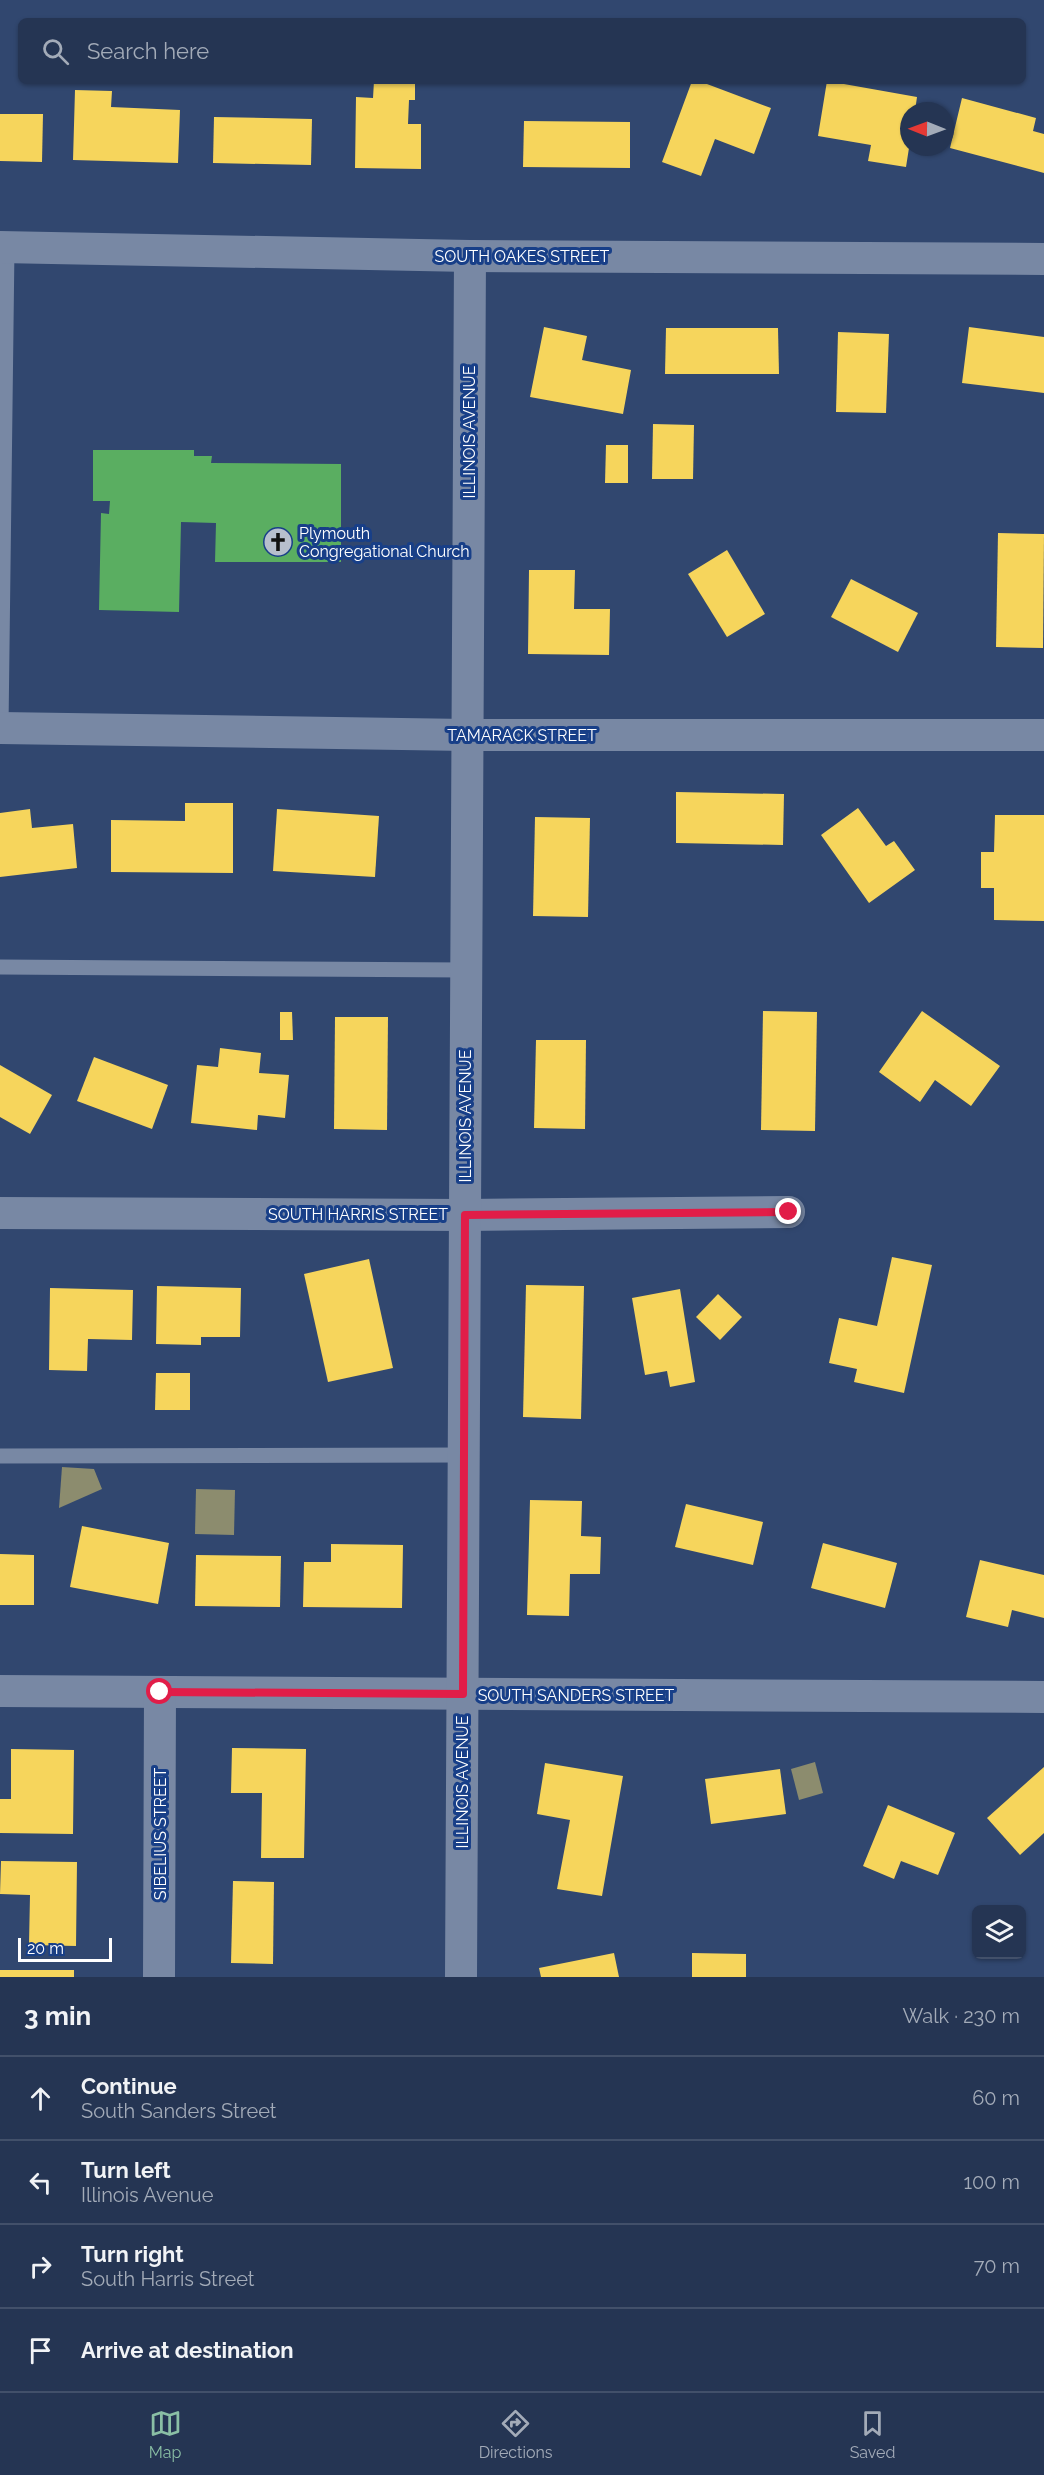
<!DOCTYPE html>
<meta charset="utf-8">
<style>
body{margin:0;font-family:Raleway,sans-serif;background:#2d3d5a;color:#f1f3f6}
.controls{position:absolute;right:18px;bottom:18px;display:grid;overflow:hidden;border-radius:9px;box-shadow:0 2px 4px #0004}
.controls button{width:54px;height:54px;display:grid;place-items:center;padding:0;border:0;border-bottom:2px solid #42506a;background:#253553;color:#f1f3f6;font:30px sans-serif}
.compass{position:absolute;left:900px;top:102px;width:54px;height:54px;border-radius:50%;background:#253553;box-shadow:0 2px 4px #0004;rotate:271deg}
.scale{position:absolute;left:18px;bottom:15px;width:94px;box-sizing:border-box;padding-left:6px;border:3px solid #fff;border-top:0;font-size:16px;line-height:21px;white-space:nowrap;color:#fff;-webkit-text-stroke:4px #183f88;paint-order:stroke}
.stop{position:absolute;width:18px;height:18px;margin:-14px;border:4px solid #e11d48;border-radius:50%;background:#fff}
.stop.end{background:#e11d48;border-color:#fff;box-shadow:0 2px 6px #0008}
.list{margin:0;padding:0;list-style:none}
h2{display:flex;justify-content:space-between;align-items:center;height:78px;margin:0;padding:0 24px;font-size:26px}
h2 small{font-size:20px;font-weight:400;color:#a3abb8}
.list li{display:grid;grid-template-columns:39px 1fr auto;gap:18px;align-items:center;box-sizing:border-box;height:84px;padding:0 24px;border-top:2px solid #42506a}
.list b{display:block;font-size:22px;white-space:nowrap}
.list p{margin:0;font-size:20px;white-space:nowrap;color:#a3abb8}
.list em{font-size:20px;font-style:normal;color:#a3abb8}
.icon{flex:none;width:33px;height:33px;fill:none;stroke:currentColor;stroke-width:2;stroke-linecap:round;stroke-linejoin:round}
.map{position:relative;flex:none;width:1044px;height:1977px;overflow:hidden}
.search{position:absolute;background:#253553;box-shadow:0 2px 4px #0004;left:18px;right:18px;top:18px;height:66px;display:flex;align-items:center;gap:15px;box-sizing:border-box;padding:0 21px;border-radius:9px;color:#a3abb8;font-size:22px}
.sheet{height:414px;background:#253553}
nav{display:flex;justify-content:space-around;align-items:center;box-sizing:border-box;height:84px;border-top:2px solid #42506a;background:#253553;font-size:16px;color:#a3abb8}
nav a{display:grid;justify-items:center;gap:3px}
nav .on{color:#8abfa5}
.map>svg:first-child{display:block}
</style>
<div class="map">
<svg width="1044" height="1977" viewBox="0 0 1044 1977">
<rect width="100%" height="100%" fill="#31476f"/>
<g fill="#f6d55c">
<polygon points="374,81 415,81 415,100 409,100 408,124 421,124 421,169 355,168 356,97 373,98"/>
<polygon points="692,81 699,81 771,108 754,154 715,139 701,176 662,162"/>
<polygon points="827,81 917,97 915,111 909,111 909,148 906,167 868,161 871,145 818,136"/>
<polygon points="75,90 112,91 111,107 180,110 178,163 73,160"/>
<polygon points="962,98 1036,118 1033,131 1044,134 1044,173 950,148"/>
<polygon points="0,114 43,114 42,162 0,161"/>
<polygon points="214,117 312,119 311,165 213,163"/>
<polygon points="524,121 630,122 630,168 523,167"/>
<polygon points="544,327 587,336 582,360 631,370 623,414 530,397"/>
<polygon points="969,327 1044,337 1044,393 962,383"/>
<polygon points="666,328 778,328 779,374 665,374"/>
<polygon points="838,332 889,334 886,413 836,412"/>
<polygon points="653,424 694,425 693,479 652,479"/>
<polygon points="606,445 628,445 628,483 605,483"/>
<polygon points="998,533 1044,534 1043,648 996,647"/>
<polygon points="727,550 765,614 727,637 688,574"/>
<polygon points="529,570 575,570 574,609 610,609 609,655 528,654"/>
<polygon points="851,579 918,613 898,652 831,617"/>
<polygon points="676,792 784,794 783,845 676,843"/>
<polygon points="185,803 233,803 233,873 111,872 111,820 185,821"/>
<polygon points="858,808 886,846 894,841 915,870 869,903 821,835"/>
<polygon points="30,809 32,828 73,824 77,868 0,877 0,813"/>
<polygon points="277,809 379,816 375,877 273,871"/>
<polygon points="995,815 1044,815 1044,921 994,920 994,888 981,888 981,852 994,852"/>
<polygon points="535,817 590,818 588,917 533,916"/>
<polygon points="763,1011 817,1012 815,1131 761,1130"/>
<polygon points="922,1011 1000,1066 971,1106 935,1080 920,1102 879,1072"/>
<polygon points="280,1012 292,1012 293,1040 280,1040"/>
<polygon points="335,1017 388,1017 387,1130 334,1129"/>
<polygon points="536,1040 586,1040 585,1129 534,1128"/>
<polygon points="220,1048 261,1053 259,1073 289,1075 285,1118 258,1115 257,1130 191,1123 197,1065 218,1067"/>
<polygon points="94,1057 168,1085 152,1129 77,1101"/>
<polygon points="0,1065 52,1095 30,1134 0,1117"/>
<polygon points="892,1257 932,1265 904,1393 854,1382 857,1369 829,1363 839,1318 877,1326"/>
<polygon points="369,1259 393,1368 328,1382 304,1274"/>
<polygon points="526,1285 584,1286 581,1419 523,1417"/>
<polygon points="157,1286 241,1288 240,1337 201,1337 201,1345 156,1344"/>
<polygon points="50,1288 133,1290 132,1340 88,1339 87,1371 49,1370"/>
<polygon points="680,1289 695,1382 670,1387 667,1371 645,1375 632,1298"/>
<polygon points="718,1294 742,1317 720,1340 696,1317"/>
<polygon points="156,1373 190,1373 190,1410 155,1410"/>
<polygon points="530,1500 582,1501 581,1536 601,1537 600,1574 570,1574 569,1616 527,1615"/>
<polygon points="686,1504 763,1522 753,1565 675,1547"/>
<polygon points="82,1526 169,1543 158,1604 70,1587"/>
<polygon points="823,1543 897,1563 885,1608 811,1588"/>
<polygon points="331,1544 403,1545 402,1608 303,1607 304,1562 331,1562"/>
<polygon points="0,1554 34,1555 34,1605 0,1605"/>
<polygon points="196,1555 281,1556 280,1607 195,1606"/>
<polygon points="980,1560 1044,1575 1044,1618 1012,1610 1008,1627 966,1617"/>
<polygon points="232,1748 306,1749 304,1858 261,1858 262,1793 231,1793"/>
<polygon points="11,1749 74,1750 73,1834 0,1833 0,1799 11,1799"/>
<polygon points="545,1763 623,1776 602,1896 557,1889 570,1820 537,1814"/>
<polygon points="1044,1767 1044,1833 1020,1855 987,1818"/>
<polygon points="780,1769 786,1814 711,1824 705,1779"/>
<polygon points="888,1805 955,1833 938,1875 901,1861 894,1879 863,1866"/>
<polygon points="1,1861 77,1862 76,1946 29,1945 30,1895 0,1894"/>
<polygon points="233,1881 274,1882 273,1964 231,1963"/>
<polygon points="614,1953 619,1977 541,1977 539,1968"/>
<polygon points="692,1953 746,1954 746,1977 692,1977"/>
<rect x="0" y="1970" width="74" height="7"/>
</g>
<polygon fill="#5aae61" points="93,450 194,450 194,456 212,456 211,463 341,464 341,562 215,562 216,523 181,522 179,612 99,610 101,513 109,514 110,501 93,501"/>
<g fill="#8c8c6e">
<polygon points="62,1467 94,1469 102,1489 59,1508"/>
<polygon points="196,1489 235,1490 234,1535 195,1534"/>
<polygon points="815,1762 823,1793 799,1800 791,1769"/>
</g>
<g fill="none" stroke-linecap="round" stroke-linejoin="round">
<g stroke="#7888a4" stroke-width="15">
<polyline points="1,728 7,247"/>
<polyline points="0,967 466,970"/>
<polyline points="0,1456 464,1455"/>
</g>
<g stroke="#7888a4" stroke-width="32">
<polyline points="0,247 470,256 1044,259"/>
<polyline points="0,728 467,735 1044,735"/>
<polyline points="0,1213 465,1215 789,1212"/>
<polyline points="0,1691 1044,1697"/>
<polyline points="159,1977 160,1692"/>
<polyline points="461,1977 470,256"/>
</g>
</g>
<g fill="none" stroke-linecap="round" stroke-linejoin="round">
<polyline stroke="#e11d48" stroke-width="8" points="160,1692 463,1694 465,1215 789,1212"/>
</g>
<defs>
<g id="church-disc" transform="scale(1.5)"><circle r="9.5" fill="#b7bfcd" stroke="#183f88"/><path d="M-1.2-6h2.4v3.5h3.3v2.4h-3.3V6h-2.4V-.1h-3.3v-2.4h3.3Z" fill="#111"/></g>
</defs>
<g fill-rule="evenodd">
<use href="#church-disc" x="278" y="542"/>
</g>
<g text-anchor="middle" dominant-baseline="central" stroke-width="6" stroke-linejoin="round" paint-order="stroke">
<g font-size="16" fill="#fff" stroke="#183f88">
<text x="522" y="256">SOUTH OAKES STREET</text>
<text transform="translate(469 432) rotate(-90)">ILLINOIS AVENUE</text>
<text x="522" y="735">TAMARACK STREET</text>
<text transform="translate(465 1116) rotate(-90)">ILLINOIS AVENUE</text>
<text x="358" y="1214">SOUTH HARRIS STREET</text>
<text x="576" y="1695">SOUTH SANDERS STREET</text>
<text transform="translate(462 1782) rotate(-90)">ILLINOIS AVENUE</text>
<text transform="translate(160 1834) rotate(-90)">SIBELIUS STREET</text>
</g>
<g font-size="16" fill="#fff" stroke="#183f88" text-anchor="start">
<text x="299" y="533">Plymouth<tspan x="299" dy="18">Congregational Church</tspan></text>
</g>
</g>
</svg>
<div class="controls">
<button><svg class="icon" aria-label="layers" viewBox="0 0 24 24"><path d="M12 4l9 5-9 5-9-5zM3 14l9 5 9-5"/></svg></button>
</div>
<svg class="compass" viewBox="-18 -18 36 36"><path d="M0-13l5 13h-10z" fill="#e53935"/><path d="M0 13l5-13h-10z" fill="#a3abb8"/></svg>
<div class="scale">20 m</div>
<div class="stop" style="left:160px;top:1692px"></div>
<div class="stop end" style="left:789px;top:1212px"></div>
<div class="search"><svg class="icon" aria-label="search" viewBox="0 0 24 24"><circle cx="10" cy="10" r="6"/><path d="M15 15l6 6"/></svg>Search here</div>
</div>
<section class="sheet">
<h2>3 min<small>Walk · 230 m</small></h2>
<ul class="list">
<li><svg class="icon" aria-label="ahead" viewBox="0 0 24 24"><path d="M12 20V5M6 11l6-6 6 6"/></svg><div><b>Continue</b><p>South Sanders Street</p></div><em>60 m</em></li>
<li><svg class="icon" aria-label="left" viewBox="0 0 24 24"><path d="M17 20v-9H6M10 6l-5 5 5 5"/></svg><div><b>Turn left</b><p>Illinois Avenue</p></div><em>100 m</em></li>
<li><svg class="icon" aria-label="right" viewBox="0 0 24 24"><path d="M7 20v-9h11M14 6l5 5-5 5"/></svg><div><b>Turn right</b><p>South Harris Street</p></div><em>70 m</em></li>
<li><svg class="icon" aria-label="arrive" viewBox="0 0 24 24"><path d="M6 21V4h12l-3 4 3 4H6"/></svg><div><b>Arrive at destination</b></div></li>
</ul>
</section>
<nav>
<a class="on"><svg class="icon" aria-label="map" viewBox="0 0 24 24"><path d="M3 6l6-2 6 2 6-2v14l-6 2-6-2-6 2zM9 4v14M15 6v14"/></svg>Map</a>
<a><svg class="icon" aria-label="directions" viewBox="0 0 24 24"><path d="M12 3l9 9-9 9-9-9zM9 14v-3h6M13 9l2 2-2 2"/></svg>Directions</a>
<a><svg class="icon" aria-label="saved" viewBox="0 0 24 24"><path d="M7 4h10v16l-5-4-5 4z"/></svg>Saved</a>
</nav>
